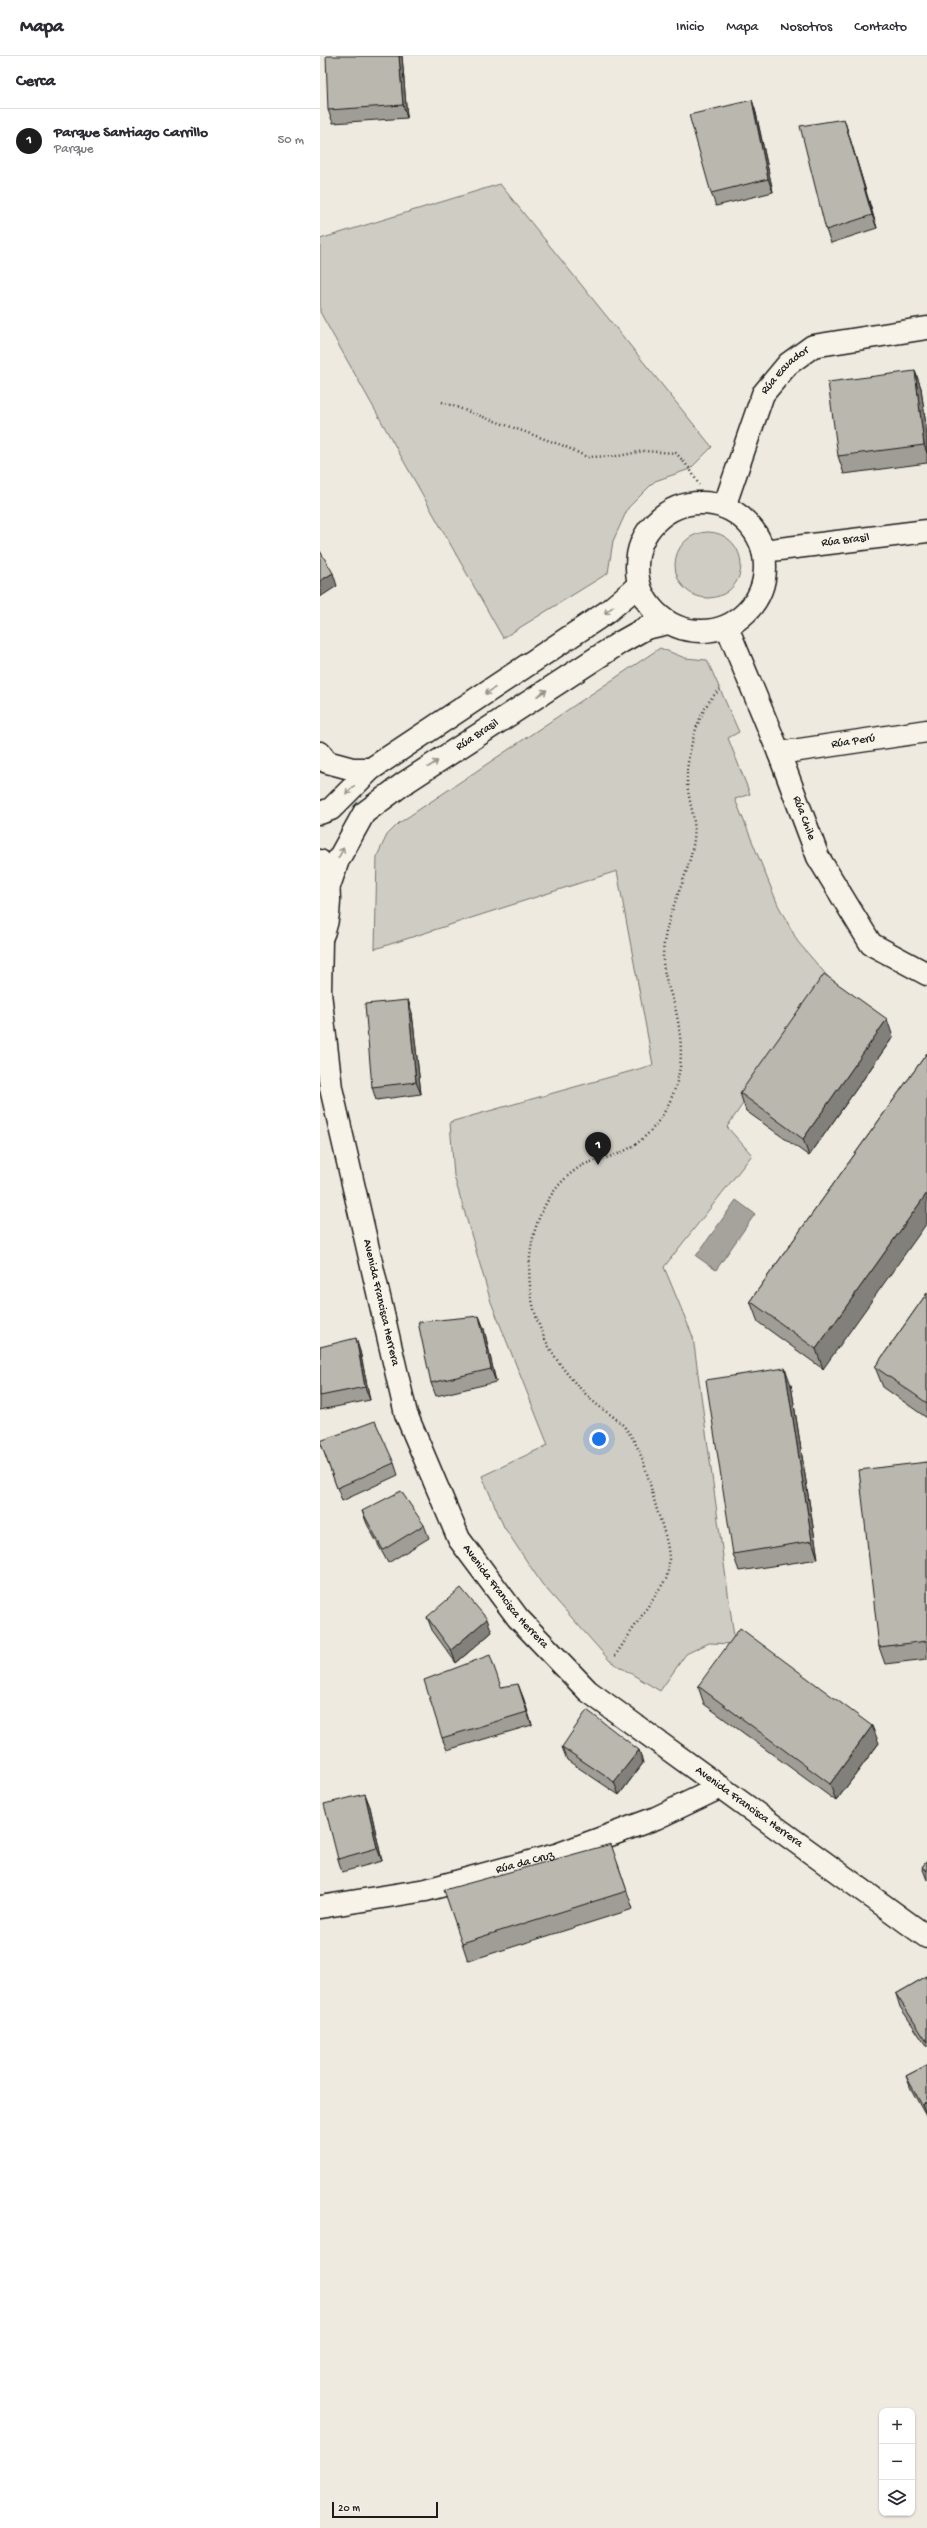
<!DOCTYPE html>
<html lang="es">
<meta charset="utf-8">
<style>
body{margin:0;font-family:"Gochi Hand",sans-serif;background:#f7f7f7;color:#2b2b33}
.controls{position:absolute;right:12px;bottom:12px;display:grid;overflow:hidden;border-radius:8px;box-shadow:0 1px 3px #0004}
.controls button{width:36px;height:36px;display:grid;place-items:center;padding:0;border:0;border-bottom:1px solid #e1e1e2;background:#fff;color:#2b2b33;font:20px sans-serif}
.scale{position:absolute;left:12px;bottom:10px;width:106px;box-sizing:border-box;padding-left:4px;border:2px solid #1c1c1c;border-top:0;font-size:11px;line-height:14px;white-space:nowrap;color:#1c1c1c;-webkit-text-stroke:3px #f7f3e8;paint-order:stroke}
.you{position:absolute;left:279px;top:1383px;width:14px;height:14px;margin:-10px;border:3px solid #fff;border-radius:50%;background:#1a73e8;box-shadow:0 0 0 6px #1a73e833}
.badge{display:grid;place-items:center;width:26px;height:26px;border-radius:50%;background:#1c1c1c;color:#fff;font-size:13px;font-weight:700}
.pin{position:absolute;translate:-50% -33px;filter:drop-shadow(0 1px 2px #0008)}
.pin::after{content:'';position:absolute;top:21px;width:14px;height:12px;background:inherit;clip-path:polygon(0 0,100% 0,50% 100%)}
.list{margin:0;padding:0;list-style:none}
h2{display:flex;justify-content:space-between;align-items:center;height:52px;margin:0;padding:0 16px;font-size:17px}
h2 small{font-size:13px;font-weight:400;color:#7c7c81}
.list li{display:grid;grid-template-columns:26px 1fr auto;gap:12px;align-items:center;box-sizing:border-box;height:64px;padding:0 16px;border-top:1px solid #e1e1e2}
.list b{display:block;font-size:15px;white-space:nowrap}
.list p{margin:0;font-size:13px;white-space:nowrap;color:#7c7c81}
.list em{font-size:13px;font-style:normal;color:#7c7c81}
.icon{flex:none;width:22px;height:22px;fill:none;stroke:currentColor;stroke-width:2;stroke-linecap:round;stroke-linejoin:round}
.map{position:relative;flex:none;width:607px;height:2472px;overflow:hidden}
header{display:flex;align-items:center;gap:24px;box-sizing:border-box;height:56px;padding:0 20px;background:#fff;border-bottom:1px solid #e1e1e2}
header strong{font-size:19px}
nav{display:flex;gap:22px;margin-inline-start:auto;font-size:14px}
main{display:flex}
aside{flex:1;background:#fff}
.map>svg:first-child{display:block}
</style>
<header>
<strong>Mapa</strong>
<nav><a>Inicio</a><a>Mapa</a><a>Nosotros</a><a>Contacto</a></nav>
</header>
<main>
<aside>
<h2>Cerca<small></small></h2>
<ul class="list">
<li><span class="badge">1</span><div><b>Parque Santiago Carrillo</b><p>Parque</p></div><em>50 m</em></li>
</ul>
</aside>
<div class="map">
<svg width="607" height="2472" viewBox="0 0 607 2472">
<rect width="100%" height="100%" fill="#eeeae0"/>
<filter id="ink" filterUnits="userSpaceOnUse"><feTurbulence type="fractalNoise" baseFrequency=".025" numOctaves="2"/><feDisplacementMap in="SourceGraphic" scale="8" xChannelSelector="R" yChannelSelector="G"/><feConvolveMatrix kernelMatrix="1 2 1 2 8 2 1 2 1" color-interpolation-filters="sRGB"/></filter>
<g filter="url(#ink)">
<g fill="#cfccc3" stroke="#767470">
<polygon points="180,128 392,391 370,413 335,425 308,452 293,485 288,517 183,582 0,256 0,183"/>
<circle cx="388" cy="509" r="33"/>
<polygon points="340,592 365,602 387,604 419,676 408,682 430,738 415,743 458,849 478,886 509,922 407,1071 432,1099 344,1211 373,1281 415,1588 389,1587 366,1598 340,1635 290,1605 222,1528 184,1471 162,1420 228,1389 171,1246 134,1120 130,1066 333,1009 297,815 55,893 57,800 67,779 79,767"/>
</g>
<polygon fill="#a6a39d" stroke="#6f6d69" points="416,1144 435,1158 396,1214 376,1200"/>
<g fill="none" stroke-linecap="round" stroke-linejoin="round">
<g stroke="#1c1c1c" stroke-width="25">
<g id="minor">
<circle cx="381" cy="511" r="64"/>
<path id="s1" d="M404,451L443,338L468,308L493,290L607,272"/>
<path id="s2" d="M443,495L607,475"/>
<path id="s3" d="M407,571L459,697L498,801L551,888L607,918"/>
<polyline points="0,697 7,706 33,713 51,713"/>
<path id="s4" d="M459,697L607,675"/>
<polyline points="0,757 11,753 51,713 287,556 319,529"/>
<path id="s5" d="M8,833L18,804L44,757L83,728L301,586L326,572L348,567"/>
<path id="s6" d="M0,1851L106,1834L239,1798L336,1762L401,1731"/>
</g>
</g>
<g stroke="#1c1c1c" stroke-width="25">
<g id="tertiary">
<path id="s7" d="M1,883L0,937L11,1032L86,1358L139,1483L198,1562L268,1635L607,1881"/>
</g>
</g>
<g stroke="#1c1c1c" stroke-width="25">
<path id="secondary" d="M0,805C13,828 11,862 0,885"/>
</g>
<g stroke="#1c1c1c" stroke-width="2.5" stroke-dasharray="1 3" stroke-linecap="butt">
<polyline points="122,346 244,390 267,401 299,400 323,395 356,397 370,413 379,429"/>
<path d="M295,1600L346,1523C349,1513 350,1504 348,1493C346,1480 341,1466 337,1454C329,1427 324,1395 306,1373C298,1362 285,1356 275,1347C251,1325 230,1299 219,1269C199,1216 209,1146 258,1112C268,1105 281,1104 292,1100C328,1089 352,1053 359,1017C363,997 360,971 355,951C350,935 343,918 343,902C343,860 369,824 374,783C377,762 367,743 367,723C366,699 380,647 400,634"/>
</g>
<use href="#minor" stroke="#f7f3e8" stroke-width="22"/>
<use href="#tertiary" stroke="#f7f3e8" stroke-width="22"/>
<use href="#secondary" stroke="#f7f3e8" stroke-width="22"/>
</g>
<g fill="#a09d96" stroke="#1c1c1c">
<polygon points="82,0 87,62 13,67 8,54"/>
<polygon points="432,44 436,57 453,136 396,150 391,137"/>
<polygon points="524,63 528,76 557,172 511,187 506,174"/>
<polygon points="595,315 601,332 607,378 607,407 524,418 518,400"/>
<polygon points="88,944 92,957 101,1038 56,1044 52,1031"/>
<polygon points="573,981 489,1100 426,1055 420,1037"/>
<polygon points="607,997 503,1313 438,1266 430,1245"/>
<polygon points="607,1237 607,1362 563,1331 555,1311"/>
<polygon points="159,1260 164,1273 176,1326 116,1340 111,1327"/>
<polygon points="0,1291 40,1295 50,1344 0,1354"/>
<polygon points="471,1329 498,1503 419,1515 413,1498"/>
<polygon points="0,1385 74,1407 78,1419 22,1445"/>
<polygon points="607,1406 607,1603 565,1608 559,1591"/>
<polygon points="42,1455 104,1469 109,1482 68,1507 47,1468"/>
<polygon points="107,1561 172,1576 136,1607 112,1574"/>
<polygon points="378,1630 559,1687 516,1745 384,1648"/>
<polygon points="182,1631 203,1641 212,1669 127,1694 122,1682"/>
<polygon points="242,1691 319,1694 323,1707 299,1739 247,1704"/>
<polygon points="45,1738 50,1751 62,1805 22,1816 18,1803"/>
<polygon points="607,1805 607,1824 602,1811"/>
<polygon points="297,1806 313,1853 148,1905 142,1887"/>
<polygon points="607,1920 607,1991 580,1951 576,1938"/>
<polygon points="607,2009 607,2062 591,2033 586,2020"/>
</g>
<g fill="#82807a" stroke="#1c1c1c">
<polygon points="79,0 82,0 87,62 83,49"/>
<polygon points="432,44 436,57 453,136 448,123"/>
<polygon points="524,63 528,76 557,172 552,159"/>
<polygon points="595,315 601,332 607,378 607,397 604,389"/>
<polygon points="13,517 17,530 0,541 0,525"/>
<polygon points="88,944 92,957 101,1038 96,1026"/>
<polygon points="567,963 573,981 489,1100 483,1083"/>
<polygon points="607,1137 607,1167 503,1313 496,1293"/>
<polygon points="159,1260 164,1273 176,1326 171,1313"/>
<polygon points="36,1282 40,1295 50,1344 45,1331"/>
<polygon points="465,1312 471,1329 498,1503 492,1485"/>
<polygon points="167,1563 172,1576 136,1607 131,1594"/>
<polygon points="198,1628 203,1641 212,1669 207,1656"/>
<polygon points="552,1670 559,1687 516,1745 510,1728"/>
<polygon points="319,1694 323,1707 299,1739 294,1726"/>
<polygon points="45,1738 50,1751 62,1805 57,1792"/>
<polygon points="607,2046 607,2062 602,2049"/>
</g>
<g fill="#bab7af" stroke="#1c1c1c">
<polygon points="6,0 79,0 83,49 8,54"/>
<polygon points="432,44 448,123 391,137 369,59"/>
<polygon points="524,63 552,159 506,174 480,70"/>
<polygon points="595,315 604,389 518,400 508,326"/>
<polygon points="0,495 13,517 0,525"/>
<polygon points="504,918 567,963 483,1083 420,1037"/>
<polygon points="88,944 96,1026 52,1031 45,948"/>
<polygon points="607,997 607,1137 496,1293 430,1245"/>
<polygon points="607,1237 607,1347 555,1311"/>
<polygon points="159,1260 171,1313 111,1327 98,1266"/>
<polygon points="36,1282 45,1331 0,1340 0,1291"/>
<polygon points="465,1312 492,1485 413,1498 386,1324"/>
<polygon points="55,1365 74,1407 17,1432 0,1385"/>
<polygon points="607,1406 607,1585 559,1591 539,1414"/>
<polygon points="81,1435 104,1469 63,1494 42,1455"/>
<polygon points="141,1532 167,1563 131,1594 107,1561"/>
<polygon points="420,1572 552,1670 510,1728 378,1630"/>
<polygon points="170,1599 181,1631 198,1628 207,1656 122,1682 104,1624"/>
<polygon points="267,1654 319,1694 294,1726 242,1691"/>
<polygon points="45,1738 57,1792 18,1803 4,1748"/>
<polygon points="291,1788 307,1835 142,1887 124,1834"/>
<polygon points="607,1805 607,1815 602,1811"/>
<polygon points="607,1920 607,1986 576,1938"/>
<polygon points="607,2009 607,2046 602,2049 586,2020"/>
</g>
<defs><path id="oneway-shaft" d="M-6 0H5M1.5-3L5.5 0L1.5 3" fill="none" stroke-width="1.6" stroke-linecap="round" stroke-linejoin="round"/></defs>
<g stroke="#94928c">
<use href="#oneway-shaft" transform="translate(289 554) rotate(141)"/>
<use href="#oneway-shaft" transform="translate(170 635) rotate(146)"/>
<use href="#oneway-shaft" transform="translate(222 637) rotate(-33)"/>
<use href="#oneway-shaft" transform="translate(113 708) rotate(-33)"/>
<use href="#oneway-shaft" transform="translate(30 734) rotate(136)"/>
<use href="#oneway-shaft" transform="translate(21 797) rotate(-62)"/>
</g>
</g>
<g text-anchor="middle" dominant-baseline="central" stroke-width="3" stroke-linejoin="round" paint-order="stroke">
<g font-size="12" fill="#1c1c1c" stroke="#f7f3e8">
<text stroke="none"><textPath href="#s1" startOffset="152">Rúa Ecuador</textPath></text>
<text stroke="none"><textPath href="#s2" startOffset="83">Rúa Brasil</textPath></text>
<text stroke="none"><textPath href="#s5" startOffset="222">Rúa Brasil</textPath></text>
<text stroke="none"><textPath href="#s4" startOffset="75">Rúa Perú</textPath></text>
<text stroke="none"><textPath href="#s3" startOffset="206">Rúa Chile</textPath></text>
<text stroke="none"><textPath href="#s7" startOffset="370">Avenida Francisca Herrera</textPath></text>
<text stroke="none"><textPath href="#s7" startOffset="694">Avenida Francisca Herrera</textPath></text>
<text stroke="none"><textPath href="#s7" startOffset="1018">Avenida Francisca Herrera</textPath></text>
<text stroke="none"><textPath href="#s6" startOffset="210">Rúa da Cruz</textPath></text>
</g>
</g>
</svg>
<div class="controls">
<button>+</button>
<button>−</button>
<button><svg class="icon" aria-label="layers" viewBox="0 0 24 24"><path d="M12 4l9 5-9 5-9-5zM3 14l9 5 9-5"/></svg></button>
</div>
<div class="scale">20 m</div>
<div class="you"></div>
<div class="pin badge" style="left:278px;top:1109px">1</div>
</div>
</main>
